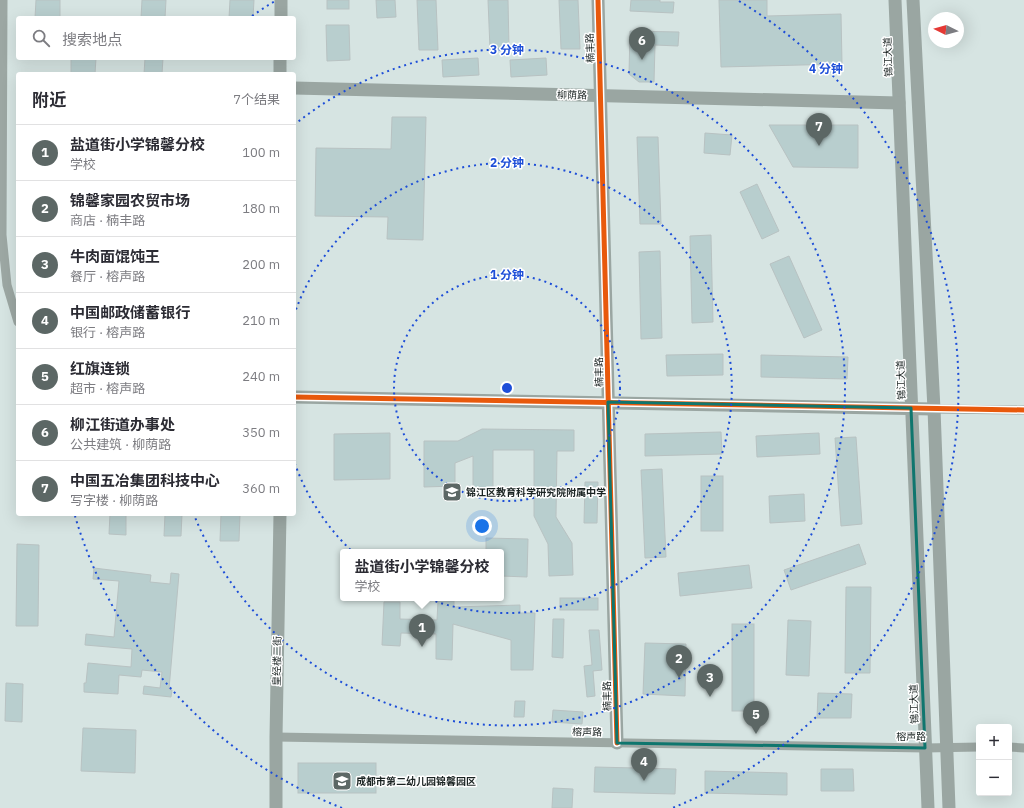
<!DOCTYPE html>
<html lang="zh">
<meta charset="utf-8">
<style>
body{margin:0;font-family:"IBM Plex Sans","Noto Sans SC",sans-serif;background:#f2f2f3;color:#2b2b33}
.controls{position:absolute;right:12px;bottom:12px;display:grid;overflow:hidden;border-radius:4px;box-shadow:0 4px 16px #0002}
.controls button{width:36px;height:36px;display:grid;place-items:center;padding:0;border:0;border-bottom:1px solid #e1e1e2;background:#fff;color:#2b2b33;font:20px sans-serif}
.compass{position:absolute;left:928px;top:12px;width:36px;height:36px;border-radius:50%;background:#fff;box-shadow:0 4px 16px #0002;rotate:275deg}
.you{position:absolute;left:482px;top:526px;width:14px;height:14px;margin:-10px;border:3px solid #fff;border-radius:50%;background:#1a73e8;box-shadow:0 0 0 6px #1a73e833}
.badge{display:grid;place-items:center;width:26px;height:26px;border-radius:50%;background:#5c6765;color:#fff;font-size:13px;font-weight:700}
.pin{position:absolute;translate:-50% -33px;filter:drop-shadow(0 1px 2px #0008)}
.pin::after{content:'';position:absolute;top:21px;width:14px;height:12px;background:inherit;clip-path:polygon(0 0,100% 0,50% 100%)}
.popup{position:absolute;left:340px;top:549px;width:164px;height:52px;box-sizing:border-box;display:grid;place-content:center;border-radius:4px;background:#fff;filter:drop-shadow(0 1px 3px #0005);font-size:13px;white-space:nowrap;color:#7c7c81}
.popup b{font-size:15px;color:#2b2b33}
.popup::after{content:'';position:absolute;left:50%;top:100%;margin-left:-8px;border:8px solid transparent;border-top-color:#fff}
.list{margin:0;padding:0;list-style:none}
h2{display:flex;justify-content:space-between;align-items:center;height:52px;margin:0;padding:0 16px;font-size:17px}
h2 small{font-size:13px;font-weight:400;color:#7c7c81}
.list li{display:grid;grid-template-columns:26px 1fr auto;gap:12px;align-items:center;box-sizing:border-box;height:56px;padding:0 16px;border-top:1px solid #e1e1e2}
.list b{display:block;font-size:15px;white-space:nowrap}
.list p{margin:0;font-size:13px;white-space:nowrap;color:#7c7c81}
.list em{font-size:13px;font-style:normal;color:#7c7c81}
.icon{flex:none;width:22px;height:22px;fill:none;stroke:currentColor;stroke-width:2;stroke-linecap:round;stroke-linejoin:round}
.map{position:relative;flex:none;width:1024px;height:808px;overflow:hidden}
.search{position:absolute;background:#fff;box-shadow:0 4px 16px #0002;left:16px;top:16px;width:280px;height:44px;display:flex;align-items:center;gap:10px;box-sizing:border-box;padding:0 14px;border-radius:4px;color:#7c7c81;font-size:15px}
.panel{position:absolute;background:#fff;box-shadow:0 4px 16px #0002;left:16px;top:72px;width:280px;height:444px;border-radius:4px}
.map>svg:first-child{display:block}
</style>
<div class="map">
<svg width="1024" height="808" viewBox="0 0 1024 808">
<rect width="100%" height="100%" fill="#d6e4e2"/>
<g fill="#b8cece" stroke="#b8c2c2">
<polygon points="36,0 60,0 60,18 35,18"/>
<polygon points="142,0 166,0 165,18 141,18"/>
<polygon points="230,0 254,0 253,18 229,18"/>
<rect x="327" y="0" width="22" height="9"/>
<polygon points="376,0 395,0 396,17 377,18"/>
<polygon points="417,0 436,0 438,50 419,50"/>
<polygon points="488,0 508,0 509,48 490,49"/>
<polygon points="559,0 578,0 580,49 561,49"/>
<polygon points="631,0 660,0 660,2 674,2 673,13 630,11"/>
<polygon points="719,0 767,0 767,16 841,14 842,64 721,67"/>
<polygon points="326,25 349,25 350,60 327,61"/>
<polygon points="630,31 679,32 678,46 655,45 654,82 639,82 629,74"/>
<polygon points="71,58 96,58 95,74 71,74"/>
<polygon points="145,58 163,58 162,74 144,74"/>
<polygon points="478,58 479,75 443,77 442,60"/>
<polygon points="546,58 547,75 511,77 510,60"/>
<polygon points="392,117 426,117 423,240 387,239 388,217 315,216 316,148 391,149"/>
<polygon points="769,125 858,125 858,168 793,167"/>
<polygon points="705,133 732,135 730,155 704,153"/>
<polygon points="637,137 658,137 661,224 640,224"/>
<polygon points="757,184 779,231 762,239 740,192"/>
<polygon points="711,235 713,322 692,323 690,236"/>
<polygon points="660,251 662,338 641,339 639,252"/>
<polygon points="789,256 822,330 804,338 770,264"/>
<polygon points="723,354 723,375 667,376 666,355"/>
<polygon points="761,355 848,357 847,379 761,377"/>
<polygon points="482,429 574,430 574,451 557,451 556,517 572,543 573,575 549,576 548,544 534,516 534,450 493,450 493,491 473,491 473,456 455,463 455,486 424,487 424,441 458,441"/>
<polygon points="721,432 722,454 645,456 645,434"/>
<polygon points="390,433 390,479 334,480 334,434"/>
<polygon points="819,433 820,454 757,457 756,436"/>
<polygon points="856,437 862,524 841,526 835,438"/>
<polygon points="662,469 666,557 645,558 641,470"/>
<rect x="701" y="476" width="22" height="55"/>
<polygon points="585,482 598,482 597,523 584,523"/>
<polygon points="804,494 805,521 770,523 769,496"/>
<polygon points="110,514 126,514 126,535 109,534"/>
<polygon points="165,514 182,514 181,536 164,536"/>
<polygon points="221,514 240,514 239,541 220,541"/>
<polygon points="486,538 528,539 527,577 501,576 501,552 486,552"/>
<polygon points="17,544 39,545 38,626 16,626"/>
<polygon points="859,544 866,564 791,590 784,570"/>
<polygon points="749,565 752,588 680,596 678,573"/>
<polygon points="94,568 151,575 150,582 170,584 171,573 179,574 169,689 172,690 171,697 143,694 144,686 160,688 162,672 142,670 141,677 119,675 118,694 84,692 84,683 86,683 88,663 131,667 132,649 85,645 86,634 114,637 119,581 93,579"/>
<polygon points="846,587 871,587 870,673 845,673"/>
<rect x="560" y="598" width="38" height="12"/>
<polygon points="438,601 454,601 454,607 520,605 520,613 535,613 533,670 511,670 511,640 453,624 452,660 436,659 436,634 401,633 400,646 382,645 384,602 400,602 400,619 437,620"/>
<polygon points="553,619 564,619 563,658 552,657"/>
<polygon points="788,620 811,621 809,676 786,675"/>
<rect x="732" y="624" width="22" height="87"/>
<polygon points="589,630 599,630 602,670 593,671 595,696 587,697 584,666 592,665"/>
<polygon points="645,643 686,644 685,696 643,694"/>
<polygon points="6,683 23,684 22,722 5,721"/>
<polygon points="818,693 852,694 851,718 817,718"/>
<polygon points="515,701 525,701 524,717 514,717"/>
<polygon points="553,710 583,712 582,724 552,722"/>
<polygon points="83,728 136,730 135,773 81,771"/>
<rect x="298" y="763" width="78" height="30"/>
<polygon points="595,767 676,769 675,794 594,792"/>
<polygon points="821,769 853,769 854,791 821,791"/>
<polygon points="705,771 787,773 787,795 705,793"/>
<polygon points="553,788 573,789 572,808 552,808"/>
</g>
<g fill="none" stroke-linecap="round" stroke-linejoin="round">
<g stroke="#9ca7a3" stroke-width="9">
<polyline points="3,0 2,235 7,285 18,322"/>
<polyline points="934,409 1024,410"/>
<polyline points="276,737 925,748 979,747"/>
<polyline points="1009,747 1024,748"/>
</g>
<g stroke="#9aa6a2" stroke-width="13">
<polyline points="598,0 617,743"/>
<polyline points="895,0 928,808"/>
<polyline points="913,0 934,409 949,808"/>
<polyline points="281,18 281,0"/>
<polyline points="280,74 280,58"/>
<polyline points="294,88 899,103"/>
<polyline points="294,397 934,409"/>
<polyline points="276,808 276,737 280,514"/>
</g>
<g stroke="#fff" stroke-width="8">
<g id="cycleway">
<polyline points="598,0 617,743"/>
<polyline points="294,397 1024,410"/>
</g>
</g>
<use href="#cycleway" stroke="#e8590c" stroke-width="5"/>
</g>
<path fill="none" stroke="#0f766e" stroke-width="3" stroke-linejoin="round" d="M608,402L911,408L925,748L617,743Z"/>
<g fill="none" stroke="#1d4ed8" stroke-width="2" stroke-dasharray="2 4">
<circle cx="507" cy="388" r="113"/>
<path d="M294 315A225 225 0 1 1 294 461"/>
<path d="M294 125A338 338 0 1 1 194 515"/>
<path d="M342 808A451 451 0 0 1 75 516M252 16A451 451 0 0 1 275 1M739 1A451 451 0 0 1 672 808"/>
</g>
<defs>
<g id="school-square" transform="scale(1)"><rect x="-9" y="-9" width="18" height="18" rx="4" fill="#5c6765" stroke="#fff"/><path d="M0-5L7-2L0 1L-7-2ZM-4 1L0 2.5L4 1V4Q0 6-4 4Z" fill="#fff"/></g>
</defs>
<g fill-rule="evenodd">
<use href="#school-square" x="452" y="492"/>
<use href="#school-square" x="342" y="781"/>
</g>
<g text-anchor="middle" dominant-baseline="central" stroke-width="3" stroke-linejoin="round" paint-order="stroke">
<g font-size="10" fill="#1a2322" stroke="#fff">
<text transform="translate(590 48) rotate(-92)">楠丰路</text>
<text transform="translate(888 57) rotate(-92)">锦江大道</text>
<text transform="translate(572 95) rotate(1)">柳荫路</text>
<text transform="translate(599 372) rotate(-91)">楠丰路</text>
<text transform="translate(901 380) rotate(-92)">锦江大道</text>
<text transform="translate(277 661) rotate(-89)">皇经楼二街</text>
<text transform="translate(607 696) rotate(-91)">楠丰路</text>
<text transform="translate(914 704) rotate(-92)">锦江大道</text>
<text transform="translate(587 732) rotate(1)">榕声路</text>
<text x="911" y="736">榕声路</text>
</g>
<g font-size="10" font-weight="bold" fill="#1a2322" stroke="#fff" text-anchor="start">
<text x="466" y="492">锦江区教育科学研究院附属中学</text>
<text x="356" y="781">成都市第二幼儿园锦馨园区</text>
</g>
</g>
<circle cx="507" cy="388" r="6" fill="#1d4ed8" stroke="#fff" stroke-width="2"/>
<g font-size="12" text-anchor="middle" font-weight="bold" fill="#1d4ed8" stroke="#fff" stroke-width="3" stroke-linejoin="round" paint-order="stroke">
<text x="507" y="54">3 分钟</text>
<text x="826" y="73">4 分钟</text>
<text x="507" y="167">2 分钟</text>
<text x="507" y="279">1 分钟</text>
</g>
</svg>
<div class="controls">
<button>+</button>
<button>−</button>
</div>
<svg class="compass" viewBox="-18 -18 36 36"><path d="M0-13l5 13h-10z" fill="#e53935"/><path d="M0 13l5-13h-10z" fill="#7c7c81"/></svg>
<div class="you"></div>
<div class="pin badge" style="left:422px;top:647px">1</div>
<div class="popup"><b>盐道街小学锦馨分校</b>学校</div>
<div class="pin badge" style="left:679px;top:678px">2</div>
<div class="pin badge" style="left:710px;top:697px">3</div>
<div class="pin badge" style="left:644px;top:781px">4</div>
<div class="pin badge" style="left:756px;top:734px">5</div>
<div class="pin badge" style="left:642px;top:60px">6</div>
<div class="pin badge" style="left:819px;top:146px">7</div>
<div class="search"><svg class="icon" aria-label="search" viewBox="0 0 24 24"><circle cx="10" cy="10" r="6"/><path d="M15 15l6 6"/></svg>搜索地点</div>
<section class="panel">
<h2>附近<small>7个结果</small></h2>
<ul class="list">
<li><span class="badge">1</span><div><b>盐道街小学锦馨分校</b><p>学校</p></div><em>100 m</em></li>
<li><span class="badge">2</span><div><b>锦馨家园农贸市场</b><p>商店 · 楠丰路</p></div><em>180 m</em></li>
<li><span class="badge">3</span><div><b>牛肉面馄饨王</b><p>餐厅 · 榕声路</p></div><em>200 m</em></li>
<li><span class="badge">4</span><div><b>中国邮政储蓄银行</b><p>银行 · 榕声路</p></div><em>210 m</em></li>
<li><span class="badge">5</span><div><b>红旗连锁</b><p>超市 · 榕声路</p></div><em>240 m</em></li>
<li><span class="badge">6</span><div><b>柳江街道办事处</b><p>公共建筑 · 柳荫路</p></div><em>350 m</em></li>
<li><span class="badge">7</span><div><b>中国五冶集团科技中心</b><p>写字楼 · 柳荫路</p></div><em>360 m</em></li>
</ul>
</section>
</div>
